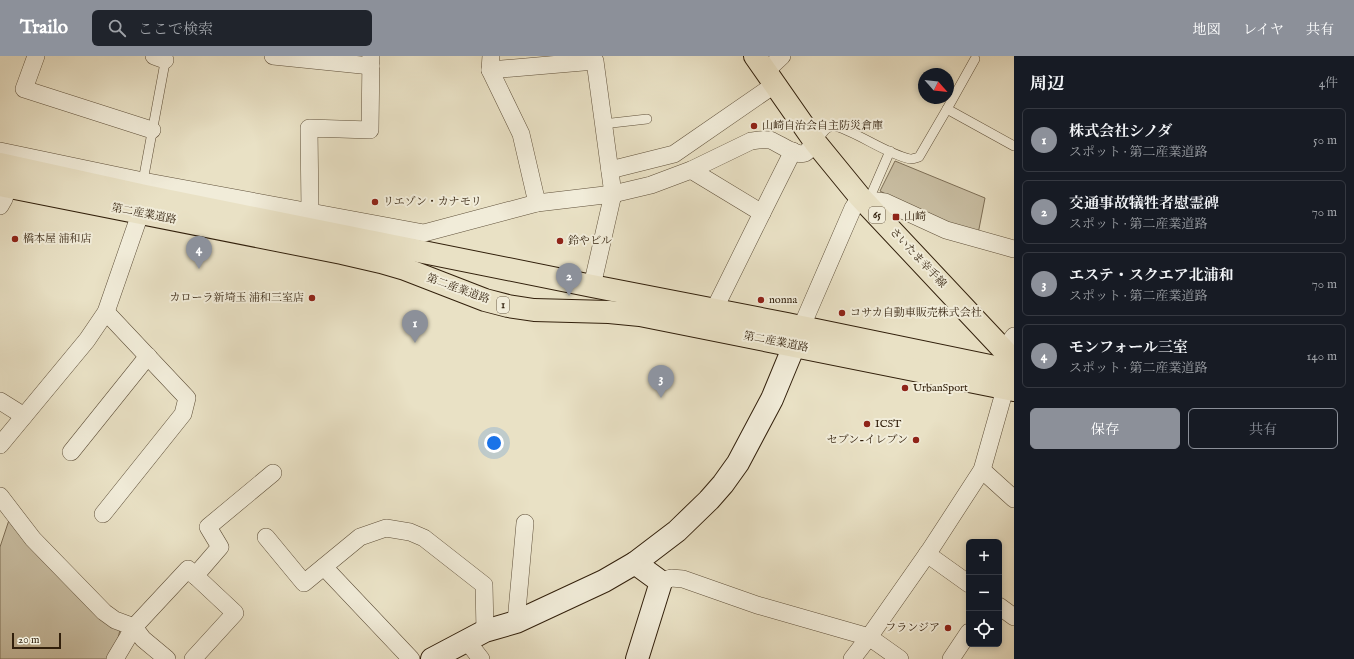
<!DOCTYPE html>
<html lang="ja">
<meta charset="utf-8">
<style>
body{margin:0;font-family:"IM FELL English","Noto Serif JP",serif;background:#20242c;color:#f1f3f6}
.controls{position:absolute;right:12px;bottom:12px;display:grid;overflow:hidden;border-radius:6px;box-shadow:0 2px 6px #0003}
.controls button{width:36px;height:36px;display:grid;place-items:center;padding:0;border:0;border-bottom:1px solid #363941;background:#171b24;color:#f1f3f6;font:20px sans-serif}
.compass{position:absolute;left:918px;top:12px;width:36px;height:36px;border-radius:50%;background:#171b24;box-shadow:0 2px 6px #0003;rotate:117deg}
.scale{position:absolute;left:12px;bottom:10px;width:49px;box-sizing:border-box;padding-left:4px;border:2px solid #311f0b;border-top:0;font-size:11px;line-height:14px;white-space:nowrap;color:#311f0b;-webkit-text-stroke:3px #f1ecd9;paint-order:stroke}
.you{position:absolute;left:494px;top:387px;width:14px;height:14px;margin:-10px;border:3px solid #fff;border-radius:50%;background:#1a73e8;box-shadow:0 0 0 6px #1a73e833}
.badge{display:grid;place-items:center;width:26px;height:26px;border-radius:50%;background:#8c9099;color:#fff;font-size:13px;font-weight:700}
.pin{position:absolute;translate:-50% -33px;filter:drop-shadow(0 1px 2px #0008)}
.pin::after{content:'';position:absolute;top:21px;width:14px;height:12px;background:inherit;clip-path:polygon(0 0,100% 0,50% 100%)}
.list{margin:0;padding:0;list-style:none}
h2{display:flex;justify-content:space-between;align-items:center;height:52px;margin:0;padding:0 16px;font-size:17px}
h2 small{font-size:13px;font-weight:400;color:#9ea1a6}
.list li{display:grid;grid-template-columns:26px 1fr auto;gap:12px;align-items:center;box-sizing:border-box;height:64px;margin:0 8px 8px;padding:0 8px;border:1px solid #363941;border-radius:6px}
.list b{display:block;font-size:15px;white-space:nowrap}
.list p{margin:0;font-size:13px;white-space:nowrap;color:#9ea1a6}
.list em{font-size:13px;font-style:normal;color:#9ea1a6}
.actions{display:flex;gap:8px;padding:12px 16px}
.actions a{flex:1;padding:9px 0;border:1px solid #8c9099;border-radius:6px;text-align:center;font-size:14px;color:#8c9099}
.actions .main{background:#8c9099;color:#fff}
.icon{flex:none;width:22px;height:22px;fill:none;stroke:currentColor;stroke-width:2;stroke-linecap:round;stroke-linejoin:round}
.map{position:relative;flex:none;width:1014px;height:603px;overflow:hidden}
header{display:flex;align-items:center;gap:24px;box-sizing:border-box;height:56px;padding:0 20px;background:#8c9099;color:#fff}
header strong{font-size:19px}
nav{display:flex;gap:22px;margin-inline-start:auto;font-size:14px}
.search{width:280px;height:36px;background:#20242c;display:flex;align-items:center;gap:10px;box-sizing:border-box;padding:0 14px;border-radius:6px;color:#9ea1a6;font-size:15px}
main{display:flex}
aside{flex:1;background:#171b24}
.map>svg:first-child{display:block}
</style>
<header>
<strong>Trailo</strong>
<div class="search"><svg class="icon" aria-label="search" viewBox="0 0 24 24"><circle cx="10" cy="10" r="6"/><path d="M15 15l6 6"/></svg>ここで検索</div>
<nav><a>地図</a><a>レイヤ</a><a>共有</a></nav>
</header>
<main>
<div class="map">
<svg width="1014" height="603" viewBox="0 0 1014 603">
<rect width="100%" height="100%" fill="#e9e1c5"/>
<filter id="stains"><feTurbulence type="fractalNoise" baseFrequency=".005" numOctaves="4"/><feColorMatrix values="0 0 0 0 .2 0 0 0 0 .09 0 0 0 0 .02 0 0 0 .5 -.17"/></filter>
<radialGradient id="worn" r=".72"><stop offset=".6" stop-color="#630" stop-opacity="0"/><stop offset="1" stop-color="#630" stop-opacity=".3"/></radialGradient>
<g fill="#cac0a5" stroke="#7e7058">
<polygon points="895,105 985,142 978,178 948,171 880,135"/>
<polygon points="11,458 120,574 113,603 0,603 0,491"/>
</g>
<g fill="none" stroke-linecap="round" stroke-linejoin="round">
<g stroke="#5f503a" stroke-width="10">
<g id="lane">
<polyline points="947,53 975,3"/>
<polyline points="603,68 647,63"/>
<path d="M815,86L825,74L832,69C858,76 884,97 910,103C913,103 916,102 919,101L947,53L1014,90"/>
<polyline points="143,125 166,1"/>
<polyline points="867,148 890,95"/>
</g>
</g>
<g stroke="#5f503a" stroke-width="18">
<g id="street">
<polyline points="36,0 24,33 152,74"/>
<polyline points="154,0 165,4"/>
<polyline points="273,0 371,10"/>
<polyline points="491,0 490,14 521,78 537,147"/>
<polyline points="490,14 595,5 613,138 592,230"/>
<polyline points="765,16 782,0"/>
<path d="M0,95L143,125L424,177L537,147L613,138L651,129L691,114L751,85C758,84 764,83 770,84C779,87 796,101 805,97C809,95 812,89 815,86"/>
<polyline points="610,114 674,98 774,29"/>
<polyline points="691,114 762,157 714,254"/>
<polyline points="867,148 877,145 885,146 946,174 1014,193"/>
<polyline points="0,150 4,143 8,131"/>
<polyline points="310,155 309,72 370,74 371,0"/>
<polyline points="762,157 793,95"/>
<polyline points="801,272 853,152 860,141"/>
<polyline points="1004,294 1014,280"/>
<polyline points="0,345 24,360"/>
<polyline points="0,389 87,284 106,256 140,158"/>
<polyline points="71,396 148,300"/>
<polyline points="982,414 1014,443"/>
<polyline points="0,440 33,483 104,556 115,564 134,571 143,583 167,603"/>
<polyline points="103,458 183,358 187,342 106,256"/>
<polyline points="266,481 304,527 360,481 386,472 410,476 424,482 484,529 485,575"/>
<polyline points="927,498 969,528"/>
<polyline points="324,511 411,603"/>
<polyline points="195,520 220,491 208,471 273,417"/>
<polyline points="661,526 671,522 683,523 757,549 869,581 900,603"/>
<polyline points="999,550 1014,561"/>
<polyline points="516,566 525,467"/>
<polyline points="467,585 481,603"/>
<polyline points="115,603 134,571 188,513 235,557 193,603"/>
<polyline points="852,603 869,581 930,494 982,414 1005,333"/>
<polyline points="951,603 969,576"/>
</g>
</g>
<g stroke="#311f0b" stroke-width="24">
<g id="secondary">
<polyline points="635,507 661,526 637,603"/>
<polyline points="432,603 485,575 516,566 604,525 635,507 677,475 709,444 723,428 738,407 772,343 801,273"/>
</g>
</g>
<g stroke="#311f0b" stroke-width="24">
<g id="primary">
<polyline points="755,0 815,86 860,141 1014,305"/>
<polyline points="0,108 145,140 592,230 787,268 1014,315"/>
<polyline points="0,129 342,197 381,206 405,213 485,244 508,250 534,254 609,256 640,259 1014,334"/>
</g>
</g>
<use href="#lane" stroke="#f1ecd9" stroke-width="9"/>
<use href="#street" stroke="#f1ecd9" stroke-width="17"/>
<use href="#secondary" stroke="#f1ecd9" stroke-width="22"/>
<use href="#primary" stroke="#e9e1c5" stroke-width="22"/>
</g>
<g fill="#8f2418" stroke="#f1ecd9" stroke-width="1.5">
<circle cx="754" cy="70" r="4"/>
<circle cx="375" cy="146" r="4"/>
<rect x="892" y="157" width="8" height="8" rx="2"/>
<circle cx="15" cy="183" r="4"/>
<circle cx="560" cy="185" r="4"/>
<circle cx="312" cy="242" r="4"/>
<circle cx="761" cy="244" r="4"/>
<circle cx="842" cy="257" r="4"/>
<circle cx="905" cy="332" r="4"/>
<circle cx="867" cy="368" r="4"/>
<circle cx="916" cy="384" r="4"/>
<circle cx="948" cy="572" r="4"/>
</g>
<g text-anchor="middle" dominant-baseline="central" stroke-width="4" stroke-linejoin="round" paint-order="stroke">
<g fill="#f1ecd9" stroke="#6b5c49" stroke-width="1">
<rect x="869" y="151" width="16" height="16" rx="3"/>
<rect x="497" y="241" width="12" height="16" rx="3"/>
</g>
<g font-size="10" font-weight="bold" fill="#311f0b">
<text x="877" y="159">65</text>
<text x="503" y="249">1</text>
</g>
<g font-size="11" fill="#311f0b" stroke="#f1ecd9" text-anchor="start">
<text x="762" y="70">山崎自治会自主防災倉庫</text>
<text x="383" y="146">リエゾン・カナモリ</text>
<text x="904" y="161">山崎</text>
<text x="23" y="183">橋本屋 浦和店</text>
<text x="568" y="185">鈴やビル</text>
<text x="304" y="242" text-anchor="end">カローラ新埼玉 浦和三室店</text>
<text x="769" y="244">nonna</text>
<text x="850" y="257">コサカ自動車販売株式会社</text>
<text x="913" y="332">UrbanSport</text>
<text x="875" y="368">ICST</text>
<text x="908" y="384" text-anchor="end">セブン-イレブン</text>
<text x="940" y="572" text-anchor="end">フランジア</text>
</g>
<g font-size="11" fill="#311f0b" stroke="#f1ecd9">
<text transform="translate(144 158) rotate(11)">第二産業道路</text>
<text transform="translate(918 202) rotate(47)">さいたま幸手線</text>
<text transform="translate(458 233) rotate(20)">第二産業道路</text>
<text transform="translate(776 286) rotate(11)">第二産業道路</text>
</g>
</g>
<rect width="100%" height="100%" filter="url(#stains)"/>
<rect width="100%" height="100%" fill="url(#worn)"/>
</svg>
<div class="controls">
<button>+</button>
<button>−</button>
<button><svg class="icon" aria-label="locate" viewBox="0 0 24 24"><circle cx="12" cy="12" r="6"/><path d="M12 2v4M12 18v4M2 12h4M18 12h4"/></svg></button>
</div>
<svg class="compass" viewBox="-18 -18 36 36"><path d="M0-13l5 13h-10z" fill="#e53935"/><path d="M0 13l5-13h-10z" fill="#9ea1a6"/></svg>
<div class="scale">20 m</div>
<div class="you"></div>
<div class="pin badge" style="left:415px;top:287px">1</div>
<div class="pin badge" style="left:569px;top:240px">2</div>
<div class="pin badge" style="left:661px;top:342px">3</div>
<div class="pin badge" style="left:199px;top:213px">4</div>
</div>
<aside>
<h2>周辺<small>4件</small></h2>
<ul class="list">
<li><span class="badge">1</span><div><b>株式会社シノダ</b><p>スポット · 第二産業道路</p></div><em>50 m</em></li>
<li><span class="badge">2</span><div><b>交通事故犠牲者慰霊碑</b><p>スポット · 第二産業道路</p></div><em>70 m</em></li>
<li><span class="badge">3</span><div><b>エステ・スクエア北浦和</b><p>スポット · 第二産業道路</p></div><em>70 m</em></li>
<li><span class="badge">4</span><div><b>モンフォール三室</b><p>スポット · 第二産業道路</p></div><em>140 m</em></li>
</ul>
<div class="actions"><a class="main">保存</a><a>共有</a></div>
</aside>
</main>
